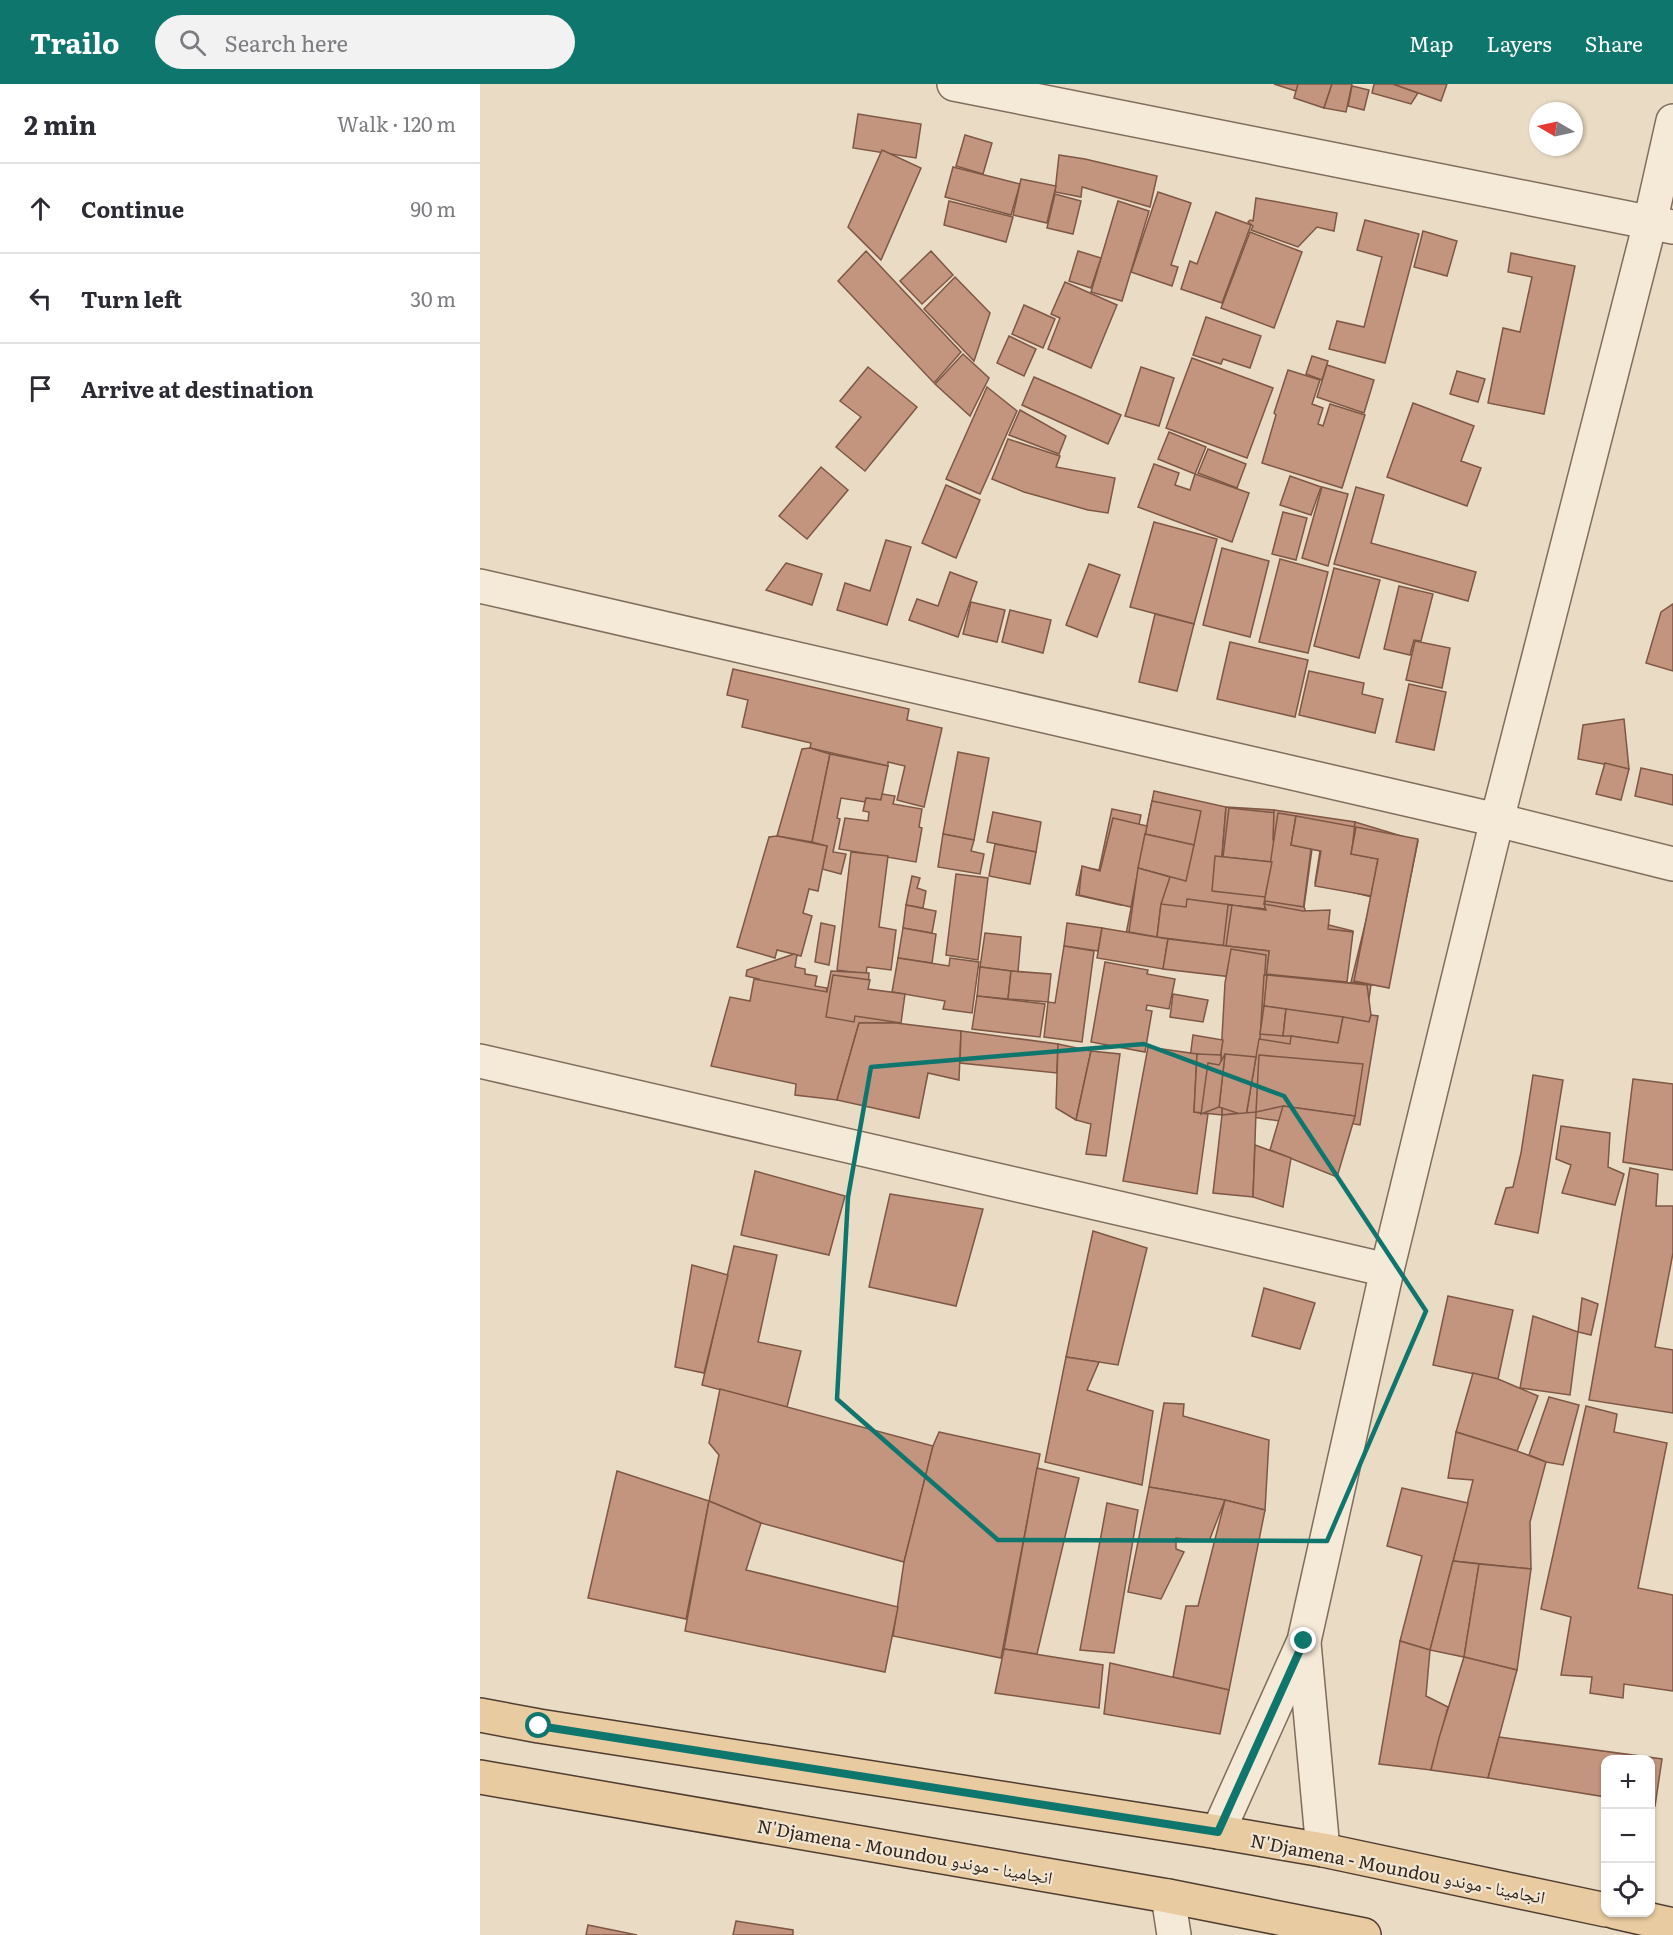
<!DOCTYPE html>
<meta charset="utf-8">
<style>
body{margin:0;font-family:Literata,"Noto Naskh Arabic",serif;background:#f2f2f3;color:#2b2b33}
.controls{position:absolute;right:18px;bottom:18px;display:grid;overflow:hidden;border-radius:12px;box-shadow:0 2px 4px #0004}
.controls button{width:54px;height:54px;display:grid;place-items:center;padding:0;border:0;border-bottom:2px solid #e1e1e2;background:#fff;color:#2b2b33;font:30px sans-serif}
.compass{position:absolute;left:1049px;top:18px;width:54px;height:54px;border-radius:50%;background:#fff;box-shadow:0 2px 4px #0004;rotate:279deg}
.stop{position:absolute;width:18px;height:18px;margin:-14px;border:4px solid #0f766e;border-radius:50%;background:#fff}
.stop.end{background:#0f766e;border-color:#fff;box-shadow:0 2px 6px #0008}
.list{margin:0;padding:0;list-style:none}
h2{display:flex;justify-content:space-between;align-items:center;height:78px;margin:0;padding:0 24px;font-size:26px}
h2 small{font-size:20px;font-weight:400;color:#7c7c81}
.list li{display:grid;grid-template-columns:39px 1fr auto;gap:18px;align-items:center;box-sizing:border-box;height:90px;padding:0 24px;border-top:2px solid #e1e1e2}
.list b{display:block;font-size:22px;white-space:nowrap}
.list em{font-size:20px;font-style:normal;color:#7c7c81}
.icon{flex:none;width:33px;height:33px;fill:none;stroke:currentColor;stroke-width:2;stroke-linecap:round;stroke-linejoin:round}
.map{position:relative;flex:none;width:1193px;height:1851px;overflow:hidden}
header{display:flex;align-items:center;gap:36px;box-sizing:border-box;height:84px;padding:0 30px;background:#0f766e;color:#fff}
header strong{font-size:28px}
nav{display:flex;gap:33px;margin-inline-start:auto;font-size:21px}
.search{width:420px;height:54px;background:#f2f2f3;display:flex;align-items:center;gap:15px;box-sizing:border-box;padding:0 21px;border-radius:33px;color:#7c7c81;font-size:22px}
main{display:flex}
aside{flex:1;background:#fff}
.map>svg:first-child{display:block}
</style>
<header>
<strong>Trailo</strong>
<div class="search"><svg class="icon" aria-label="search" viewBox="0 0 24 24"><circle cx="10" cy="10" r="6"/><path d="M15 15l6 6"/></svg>Search here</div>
<nav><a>Map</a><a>Layers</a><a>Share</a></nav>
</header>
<main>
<aside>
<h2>2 min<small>Walk · 120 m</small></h2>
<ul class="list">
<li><svg class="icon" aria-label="ahead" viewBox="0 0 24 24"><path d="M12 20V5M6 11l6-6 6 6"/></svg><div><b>Continue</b></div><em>90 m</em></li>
<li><svg class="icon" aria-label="left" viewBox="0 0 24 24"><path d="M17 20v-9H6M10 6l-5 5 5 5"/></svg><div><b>Turn left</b></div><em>30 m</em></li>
<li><svg class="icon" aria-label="arrive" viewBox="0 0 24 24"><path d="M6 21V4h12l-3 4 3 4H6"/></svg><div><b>Arrive at destination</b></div></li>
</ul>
</aside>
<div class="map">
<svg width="1193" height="1851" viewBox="0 0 1193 1851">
<rect width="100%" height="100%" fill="#e9dbc4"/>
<g fill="#c3957e" stroke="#7e5745" stroke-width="1.5">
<polygon points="794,0 821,0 819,8"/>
<polygon points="818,0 852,0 844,24 814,14"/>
<polygon points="852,0 872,0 866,28 844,24"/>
<polygon points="894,0 913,0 938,9 931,20 892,9"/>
<polygon points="913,0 967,0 961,17"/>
<polygon points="872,2 889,6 884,26 868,22"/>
<polygon points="378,30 441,40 436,74 373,64"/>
<polygon points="485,51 512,59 503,90 476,82"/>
<polygon points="402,66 441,84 401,176 368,143"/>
<polygon points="579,71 605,75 677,92 670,123 602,103 601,113 575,108"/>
<polygon points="473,83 540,100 531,131 465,113"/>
<polygon points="541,95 576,102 567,139 533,131"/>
<polygon points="678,108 711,119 691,181 698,183 692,202 651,188"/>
<polygon points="575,110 601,117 593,150 567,144"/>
<polygon points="776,114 857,129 854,147 837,143 818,163 771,146 773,142 768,138 770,136 773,137"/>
<polygon points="469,117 533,133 526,158 464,141"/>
<polygon points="638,117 669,127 642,217 611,208"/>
<polygon points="736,128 771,141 742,219 701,205 710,177 717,180"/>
<polygon points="885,136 939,150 905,279 849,265 857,237 884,243 902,173 877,166"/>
<polygon points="943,147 977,157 967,192 934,183"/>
<polygon points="770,148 822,168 794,244 741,224"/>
<polygon points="386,167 481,268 454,299 358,197"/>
<polygon points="451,167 473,191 442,220 420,197"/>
<polygon points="598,167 621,174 611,204 589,197"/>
<polygon points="1031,169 1095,182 1064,330 1008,319 1023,244 1040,248 1052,193 1028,188"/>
<polygon points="475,193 510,229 494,277 444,225"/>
<polygon points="585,198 637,221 611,284 568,265 580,234 571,230"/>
<polygon points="544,221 575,235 563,264 532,250"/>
<polygon points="726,233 781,252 770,284 743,275 741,280 713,271"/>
<polygon points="529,252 556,265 544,292 517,279"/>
<polygon points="483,270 509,294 490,332 455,300"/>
<polygon points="832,272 848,277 842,296 826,290"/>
<polygon points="712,274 793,304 767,374 686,344"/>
<polygon points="847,281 894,296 884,329 837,313"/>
<polygon points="388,283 437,323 385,387 356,363 381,333 360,317"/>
<polygon points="661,283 694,294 679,342 645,332"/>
<polygon points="808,286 840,296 832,320 843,324 838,340 843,342 850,320 885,331 862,404 782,379 796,331 794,329"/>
<polygon points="977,287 1005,295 998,318 970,310"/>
<polygon points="554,293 641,331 628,360 542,321"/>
<polygon points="507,303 537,327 500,410 466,395"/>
<polygon points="933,319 994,342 981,377 1001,384 987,422 907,393"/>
<polygon points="540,326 586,352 579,370 529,351"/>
<polygon points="689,348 726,363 715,390 678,375"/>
<polygon points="528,355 580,372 576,383 635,394 628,429 608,426 544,408 512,395"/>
<polygon points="728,365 766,380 757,404 718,389"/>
<polygon points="674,380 699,389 695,401 710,406 715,390 769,409 752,458 658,423"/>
<polygon points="341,383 368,406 327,455 299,432"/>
<polygon points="810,392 841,403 831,431 800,421"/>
<polygon points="466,401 500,416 476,474 442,459"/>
<polygon points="842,403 868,410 848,482 822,474"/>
<polygon points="876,403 904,411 891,459 996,488 988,517 854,480"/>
<polygon points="803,428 827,434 816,476 792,470"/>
<polygon points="674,438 737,455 714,540 650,523"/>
<polygon points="406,456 431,463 407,541 357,526 365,499 390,507"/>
<polygon points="742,464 789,477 770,553 723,541"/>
<polygon points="800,475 848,488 828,569 779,558"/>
<polygon points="306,479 342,490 332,521 286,506"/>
<polygon points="609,480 640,491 617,553 586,541"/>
<polygon points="854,484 900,496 879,574 834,562"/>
<polygon points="470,488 497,498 478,553 429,536 437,515 458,522"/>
<polygon points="919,502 953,510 941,557 934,556 930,571 904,565"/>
<polygon points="491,518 525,526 517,558 483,550"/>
<polygon points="1193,520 1193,587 1166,579 1181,528"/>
<polygon points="530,526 571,536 563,569 522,558"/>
<polygon points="675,530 714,540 697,607 659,598"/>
<polygon points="935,557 970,564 962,604 926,596"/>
<polygon points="750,558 828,576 815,633 737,615"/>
<polygon points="253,585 429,625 427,636 462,644 444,723 417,716 425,682 408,678 408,682 330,664 331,659 262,643 268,616 247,611"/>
<polygon points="829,587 884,599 882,610 903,615 895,649 819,631"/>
<polygon points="929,600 966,608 954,666 916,658"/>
<polygon points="1144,635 1149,685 1098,675 1103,641"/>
<polygon points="330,664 350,670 332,758 297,752 322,665"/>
<polygon points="478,668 509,674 494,756 463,750"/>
<polygon points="350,670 408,682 401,716 386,714 385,718 361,714 357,734 360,735 353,768 366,770 361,790 342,785 347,762 332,758"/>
<polygon points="1125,679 1149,685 1141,716 1116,710"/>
<polygon points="1161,684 1193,691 1193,721 1155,712"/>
<polygon points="674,707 746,723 742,772 792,777 785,825 748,821 743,864 646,850"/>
<polygon points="402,710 415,712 413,720 442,725 439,743 442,744 436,778 359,765 365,734 388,737 389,728 383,727 386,714 401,716"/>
<polygon points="672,717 721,727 714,761 665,750"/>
<polygon points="746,723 794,726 793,756 832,765 824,823 785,817 792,777 742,772"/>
<polygon points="749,724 798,729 792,778 743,773"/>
<polygon points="632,725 661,731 641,821 596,811 602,783 619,786"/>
<polygon points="794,726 875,738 872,767 901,775 892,813 835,799 840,767 793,756"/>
<polygon points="513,728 561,738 556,768 507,758"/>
<polygon points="798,729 816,732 811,761 831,765 823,827 784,820"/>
<polygon points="816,732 876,743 871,770 898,775 891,812 835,802 841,767 811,761"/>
<polygon points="633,734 667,742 651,823 599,811 602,782 620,787"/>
<polygon points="875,738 938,757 908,903 871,898 901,775 872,767"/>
<polygon points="876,743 938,755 909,904 874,897 898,775 871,770"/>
<polygon points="463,750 494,756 491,767 504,770 500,790 458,783"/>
<polygon points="665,750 714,761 706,797 658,784"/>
<polygon points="297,752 347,762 338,807 329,805 323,829 332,832 321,872 297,866 295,874 257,863 289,753"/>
<polygon points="515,760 556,768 550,800 509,792"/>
<polygon points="371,768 408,772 399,843 416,846 411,886 387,883 386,890 357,886"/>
<polygon points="735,772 792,778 785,813 732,807"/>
<polygon points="658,784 690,793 681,820 677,853 649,848"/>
<polygon points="476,790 508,794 498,876 466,871"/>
<polygon points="432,792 440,794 437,804 446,807 443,824 426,821"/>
<polygon points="707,815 752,821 746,862 677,853 681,820 706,823"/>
<polygon points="785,817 824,823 829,836 873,847 865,898 784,891 786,871 743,864 748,821 785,825"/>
<polygon points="784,820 823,827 850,826 848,845 873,848 867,898 786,890 789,867 746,862 752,821 786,826"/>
<polygon points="426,821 456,827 452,849 423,844"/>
<polygon points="341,839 355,842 349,881 335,878"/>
<polygon points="587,839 622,844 618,867 584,862"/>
<polygon points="423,844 456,850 452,879 418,874"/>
<polygon points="622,844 688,855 683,885 617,874"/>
<polygon points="505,849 541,853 538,888 500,883"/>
<polygon points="688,855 789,867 780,950 776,973 745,970 752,893 683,885"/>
<polygon points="584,862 614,867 602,958 564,953 568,918 575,919"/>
<polygon points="751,865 786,871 776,1028 742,1031 741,971 745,899"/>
<polygon points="314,870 317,871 315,883 325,885 325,890 337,892 335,902 347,904 342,932 275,921 279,895 266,892 267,886"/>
<polygon points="418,874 469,882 470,874 499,878 492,929 463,925 465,917 412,908"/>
<polygon points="625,878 668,886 667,890 695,895 689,925 667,921 666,926 672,927 665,968 611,958"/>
<polygon points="500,883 531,887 528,915 497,912"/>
<polygon points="351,887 389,889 388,906 419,911 416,939 379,939 357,1016 315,1011 316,1000 231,982 250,913 270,917 274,895 347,908"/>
<polygon points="531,887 571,890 568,918 528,915"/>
<polygon points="353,891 390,896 388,905 425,910 421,939 375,932 374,938 346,933"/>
<polygon points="784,891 891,901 887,928 864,928 861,951 832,950 826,975 779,971"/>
<polygon points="787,891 887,901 891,931 889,938 784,922"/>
<polygon points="693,910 728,916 723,938 690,933"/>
<polygon points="497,912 565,920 560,953 492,945"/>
<polygon points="784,922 806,925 803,952 780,950"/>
<polygon points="806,925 863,933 858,959 811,952 803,952"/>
<polygon points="891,931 898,932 880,1041 808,1029 806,1038 766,1032 779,955 810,960 811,952 858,959 863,933 889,938"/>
<polygon points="379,939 416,939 481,947 479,996 448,989 439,1034 357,1016"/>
<polygon points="481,947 578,960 577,989 480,979"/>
<polygon points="713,951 743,956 739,981 728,979 721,1030 696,1041 663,1036 672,969 710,974"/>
<polygon points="578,960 611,967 596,1036 576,1024"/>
<polygon points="668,963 717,970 714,1028 728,1030 717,1110 643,1097"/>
<polygon points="611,967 640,970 626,1072 606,1070 611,1040 596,1036"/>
<polygon points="717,970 741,971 742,1031 714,1028"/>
<polygon points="745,970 776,973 766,1032 739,1023"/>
<polygon points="745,970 739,1023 721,1030 728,979 739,981"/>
<polygon points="779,971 883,980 875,1032 803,1022 776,1028"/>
<polygon points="1053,991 1083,996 1058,1149 1015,1140 1026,1104 1033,1103 1041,1069"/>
<polygon points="1153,995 1193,1000 1193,1086 1143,1078"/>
<polygon points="803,1022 875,1032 857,1093 790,1066"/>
<polygon points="776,1028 773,1113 733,1109 742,1031"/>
<polygon points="1081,1042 1130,1049 1128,1083 1144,1090 1135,1121 1082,1109 1091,1081 1076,1075"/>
<polygon points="775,1061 811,1074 803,1123 773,1113"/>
<polygon points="1150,1084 1178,1090 1176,1122 1193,1122 1193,1169 1175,1263 1193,1266 1193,1329 1109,1316"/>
<polygon points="275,1087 365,1112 349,1171 261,1151"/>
<polygon points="410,1110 503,1125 476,1222 389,1203"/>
<polygon points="613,1147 667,1164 638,1281 586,1273"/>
<polygon points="254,1162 297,1171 278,1258 321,1267 307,1323 222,1301"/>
<polygon points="212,1181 248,1191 224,1289 195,1283"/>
<polygon points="784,1204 835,1219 820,1265 772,1252"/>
<polygon points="968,1212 1033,1226 1018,1295 953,1281"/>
<polygon points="1102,1214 1118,1220 1111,1251 1098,1248"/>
<polygon points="1053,1232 1098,1248 1090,1311 1040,1304"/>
<polygon points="586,1273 619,1278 607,1306 673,1327 662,1401 565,1378"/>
<polygon points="993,1289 1018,1295 1058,1312 1037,1367 976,1348"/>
<polygon points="240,1305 453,1362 424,1478 281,1439 229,1417 239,1371 229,1359"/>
<polygon points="1069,1313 1099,1321 1083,1381 1066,1378 1049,1371"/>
<polygon points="684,1319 704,1320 703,1332 789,1356 785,1426 745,1416 669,1403"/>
<polygon points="1106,1322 1137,1330 1134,1348 1187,1359 1158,1504 1193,1511 1193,1607 1144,1600 1143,1614 1110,1609 1112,1593 1081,1591 1091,1533 1061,1525"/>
<polygon points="459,1348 560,1370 521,1574 413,1552 424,1478 453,1362"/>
<polygon points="976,1348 1037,1367 1066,1378 1050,1438 1051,1485 973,1477 993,1396 968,1394"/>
<polygon points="557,1384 599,1394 557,1570 524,1565"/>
<polygon points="137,1387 229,1417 206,1535 108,1514"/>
<polygon points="669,1403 745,1416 729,1457 696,1454 696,1465 704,1468 681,1515 648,1508"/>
<polygon points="922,1404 988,1419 950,1566 920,1557 942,1472 907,1462"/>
<polygon points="745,1416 785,1426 749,1606 693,1593 706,1522 718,1522"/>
<polygon points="229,1417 281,1439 266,1486 418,1523 405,1588 205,1547"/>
<polygon points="627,1419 658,1426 634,1569 600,1566"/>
<polygon points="973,1477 999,1480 984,1573 950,1566"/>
<polygon points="999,1480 1051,1485 1037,1586 984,1573"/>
<polygon points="920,1557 950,1566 946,1612 968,1623 951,1686 899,1680"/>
<polygon points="524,1565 623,1581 619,1624 515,1609"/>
<polygon points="984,1573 1037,1586 1008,1694 951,1686 959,1654"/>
<polygon points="630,1579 749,1606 740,1650 624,1630"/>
<polygon points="1019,1653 1182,1675 1175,1722 1170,1721 1170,1676 1126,1676 1126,1713 1008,1694"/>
<polygon points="256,1837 313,1846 313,1851 253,1851"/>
<polygon points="108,1841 157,1851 106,1851"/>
</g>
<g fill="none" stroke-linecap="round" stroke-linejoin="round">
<g stroke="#816d5d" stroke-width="36">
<g id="minor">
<polyline points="474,0 1193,143"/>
<polyline points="0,502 1017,736 1193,780"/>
<polyline points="0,977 907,1186"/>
<polyline points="824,1559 843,1766"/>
<polyline points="738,1748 824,1557 907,1186 1017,736 1170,139 1193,37"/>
<polyline points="688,1812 694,1851"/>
</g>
</g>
<g stroke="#503c30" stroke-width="36">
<g id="primary">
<polyline points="0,1631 59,1642 738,1748 843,1766 1126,1826"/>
<polyline points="0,1693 688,1812 884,1851"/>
<polyline points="1135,1828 1193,1841"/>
</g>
</g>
<use href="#minor" stroke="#f5e9d7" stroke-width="33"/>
<use href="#primary" stroke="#e8cba0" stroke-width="33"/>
</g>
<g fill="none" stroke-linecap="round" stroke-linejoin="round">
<polyline stroke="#0f766e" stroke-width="8" points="59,1642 738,1748 824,1557"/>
</g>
<path fill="none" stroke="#0f766e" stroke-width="4.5" stroke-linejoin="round" d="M664,960L804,1012L946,1227L847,1457L518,1456L357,1315L368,1113L391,983Z"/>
<g text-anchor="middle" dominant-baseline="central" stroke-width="4.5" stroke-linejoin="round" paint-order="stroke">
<g font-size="18" fill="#33271f" stroke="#f1e6d3">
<text transform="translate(425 1767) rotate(10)">N'Djamena - Moundou انجامينا - موندو</text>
<text transform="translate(918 1784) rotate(11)">N'Djamena - Moundou انجامينا - موندو</text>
</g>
</g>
</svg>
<div class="controls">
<button>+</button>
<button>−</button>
<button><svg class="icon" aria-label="locate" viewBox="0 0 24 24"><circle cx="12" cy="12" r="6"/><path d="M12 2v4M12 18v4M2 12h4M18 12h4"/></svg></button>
</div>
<svg class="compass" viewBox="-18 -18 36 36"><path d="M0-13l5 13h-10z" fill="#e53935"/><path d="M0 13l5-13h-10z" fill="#7c7c81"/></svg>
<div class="stop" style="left:59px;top:1642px"></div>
<div class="stop end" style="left:824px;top:1557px"></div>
</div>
</main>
